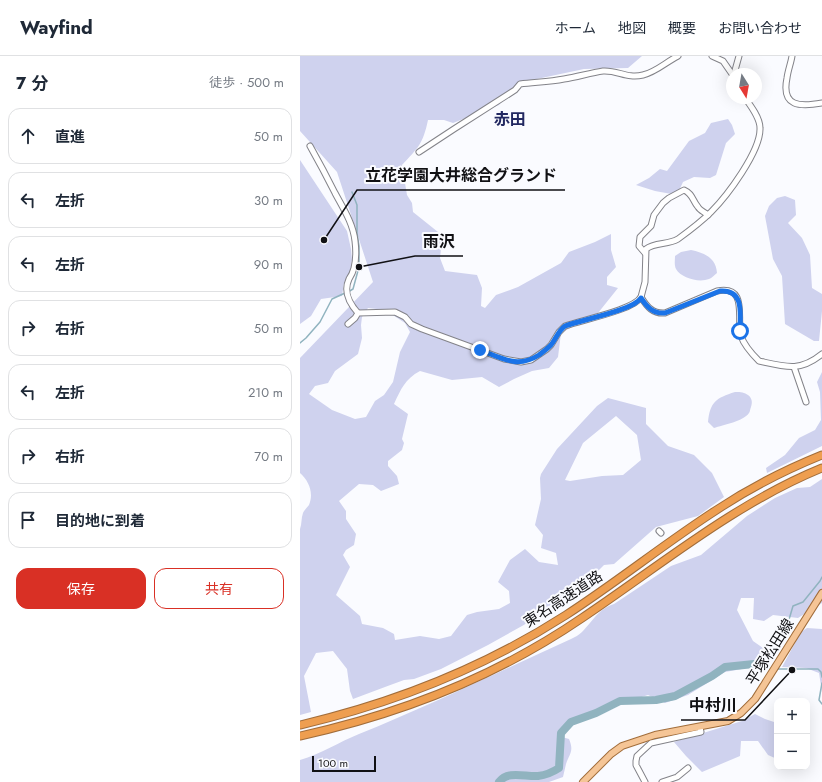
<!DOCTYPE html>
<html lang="ja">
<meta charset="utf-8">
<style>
body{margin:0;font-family:Jost,"Noto Sans JP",sans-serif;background:#f2f2f3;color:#1f2937}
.controls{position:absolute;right:12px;bottom:12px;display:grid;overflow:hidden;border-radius:8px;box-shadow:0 4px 16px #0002}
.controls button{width:36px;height:36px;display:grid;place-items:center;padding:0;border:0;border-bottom:1px solid #e0e1e3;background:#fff;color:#1f2937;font:20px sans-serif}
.compass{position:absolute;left:426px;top:12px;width:36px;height:36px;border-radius:50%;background:#fff;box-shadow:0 4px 16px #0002;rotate:169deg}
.scale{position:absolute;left:12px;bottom:10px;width:64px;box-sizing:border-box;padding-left:4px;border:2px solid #111114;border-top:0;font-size:11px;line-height:14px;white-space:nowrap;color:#111114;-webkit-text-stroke:3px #fafbff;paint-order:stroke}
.stop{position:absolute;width:12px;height:12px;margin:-9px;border:3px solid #1a73e8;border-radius:50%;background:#fff}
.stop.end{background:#1a73e8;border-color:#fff;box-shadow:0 1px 4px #0008}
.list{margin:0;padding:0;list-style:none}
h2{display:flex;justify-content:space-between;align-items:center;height:52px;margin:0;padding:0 16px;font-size:17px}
h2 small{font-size:13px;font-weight:400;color:#747a83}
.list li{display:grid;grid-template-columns:26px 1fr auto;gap:12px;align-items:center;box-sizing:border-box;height:56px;margin:0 8px 8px;padding:0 8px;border:1px solid #e0e1e3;border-radius:12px}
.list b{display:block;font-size:15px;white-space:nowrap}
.list em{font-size:13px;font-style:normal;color:#747a83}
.actions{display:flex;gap:8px;padding:12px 16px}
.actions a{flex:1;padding:9px 0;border:1px solid #d93025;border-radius:12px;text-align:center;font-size:14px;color:#d93025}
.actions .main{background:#d93025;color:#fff}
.icon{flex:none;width:22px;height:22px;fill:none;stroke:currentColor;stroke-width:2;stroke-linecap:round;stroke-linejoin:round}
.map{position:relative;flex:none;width:522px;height:726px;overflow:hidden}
header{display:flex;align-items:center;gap:24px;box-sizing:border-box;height:56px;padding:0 20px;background:#fff;border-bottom:1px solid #e0e1e3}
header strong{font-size:19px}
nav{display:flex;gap:22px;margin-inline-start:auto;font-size:14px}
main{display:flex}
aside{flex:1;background:#fff}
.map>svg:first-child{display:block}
</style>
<header>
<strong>Wayfind</strong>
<nav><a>ホーム</a><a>地図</a><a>概要</a><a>お問い合わせ</a></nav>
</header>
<main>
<aside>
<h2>7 分<small>徒歩 · 500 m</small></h2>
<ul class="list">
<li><svg class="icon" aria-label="ahead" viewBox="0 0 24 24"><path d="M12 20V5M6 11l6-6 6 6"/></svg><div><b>直進</b></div><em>50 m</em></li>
<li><svg class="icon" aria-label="left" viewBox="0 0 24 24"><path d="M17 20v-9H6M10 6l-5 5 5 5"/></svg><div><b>左折</b></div><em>30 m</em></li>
<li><svg class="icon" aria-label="left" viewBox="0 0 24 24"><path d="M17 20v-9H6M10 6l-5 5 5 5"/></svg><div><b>左折</b></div><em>90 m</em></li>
<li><svg class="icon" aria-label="right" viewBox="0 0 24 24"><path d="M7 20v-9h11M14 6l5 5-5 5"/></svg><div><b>右折</b></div><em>50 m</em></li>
<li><svg class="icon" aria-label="left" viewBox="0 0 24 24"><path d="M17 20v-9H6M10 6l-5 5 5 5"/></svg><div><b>左折</b></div><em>210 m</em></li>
<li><svg class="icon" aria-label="right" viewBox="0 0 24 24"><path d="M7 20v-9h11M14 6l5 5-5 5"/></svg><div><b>右折</b></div><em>70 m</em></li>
<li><svg class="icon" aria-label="arrive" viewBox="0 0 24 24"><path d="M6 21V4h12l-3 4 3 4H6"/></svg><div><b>目的地に到着</b></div></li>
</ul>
<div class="actions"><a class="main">保存</a><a>共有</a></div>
</aside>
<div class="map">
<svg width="522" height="726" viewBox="0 0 522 726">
<rect width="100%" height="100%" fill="#fafbff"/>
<g fill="#cfd2ee" fill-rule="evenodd">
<path d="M0,0H342L328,12L284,13L218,27L199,49L153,67L144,64H128C123,88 118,92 102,109L107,139L112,147L113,156L138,176L142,183L140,202L145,215L177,219L182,232L181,250L185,252L196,239L218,231L261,207L269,196L295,186L311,178V194L316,211L307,221V229L318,232L298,257L261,277L258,301L249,312L232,315L214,323L199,331L182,321L152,324L120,315C105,323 101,333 94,348L108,358L102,383L104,387L102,394L88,405V410L97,420L99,428L81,435L73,429L59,428L39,445L46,455V463L56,478L54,489L46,494L43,499L50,511L36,539L60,560L62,568L83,572L94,578L95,584L120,580L139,583L151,580L167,559L177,556L199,553L210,547L209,535L198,526L210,504L225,493L239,506L258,509L256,497L241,492L243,479L235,469L241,443L240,422L241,418L257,393L297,350L308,342L346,352V368L368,390L394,399L412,417L424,441L398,460L356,471L314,508L304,509L283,530L249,554L222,570L188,589L141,613L114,623L104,624L85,631L53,643L50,635L47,613L33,595L16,597L4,620L11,656L0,659V473C2,468 1,462 3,457C4,454 7,452 9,449C14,437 9,425 0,417V302L73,226L37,116L0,75ZM68,252L85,254L105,267L110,276L100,296L93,326L84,339L75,345L66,361L55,363L32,354L9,338L15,330L28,327L35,315L58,298L62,282L61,269L62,261ZM316,360L337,379L341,404L323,419L302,420L270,425L265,424L283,387Z"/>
<polygon points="428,63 432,69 435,78 426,87 416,119 410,122 394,121 383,126 377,139 355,135 336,129 349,122 360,113 367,115 389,85 405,77 411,67"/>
<polygon points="0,104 47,175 51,193 52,204 50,216 44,227 42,240 21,243 11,260 0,268"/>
<polygon points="485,140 495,144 496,159 488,167 502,182 510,199 512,232 522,238 522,255 519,285 514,285 485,268 482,220 473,203 465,160 469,150 477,142"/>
<path d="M391,194C405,197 416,202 417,217C414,219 412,222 409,223C399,227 381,222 376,213C374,209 375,204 375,200L381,196Z"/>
<polygon points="522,316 522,390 467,417 466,412 485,399 499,382 515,374 521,364 520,336 517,326"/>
<path d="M435,336C445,335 455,340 451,351C450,353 450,356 449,357C444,365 423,369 414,372L408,366C410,346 416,342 435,336Z"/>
<path d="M522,423V547L498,562L473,559L464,565L453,563L454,542H441L437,554L453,585L463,592V607L442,613L425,616L388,639L365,647L348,639L287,658L262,673V681L269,683C274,695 270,697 266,708C265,712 264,717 263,721L249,726H0V704C21,698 39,686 59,678C131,649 200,615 271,583C275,581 279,579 282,576C293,565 298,553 314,548L371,510L401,499L447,460L475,442L497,432L510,431Z"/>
<polygon points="507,572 522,573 522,636 519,617 506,612 482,611 501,576"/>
<polygon points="455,658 465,663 477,667 477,703 468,699 458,685 441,685 440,700 402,716 386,700 374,686 442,665"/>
</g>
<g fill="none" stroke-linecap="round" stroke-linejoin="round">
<g stroke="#90b3bf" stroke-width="1.5">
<polyline points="48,236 53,233 59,211 59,190 57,177 57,149 52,136"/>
<polyline points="0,287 6,282 20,266 32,243 45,237"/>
<polyline points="472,613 456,610 454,608 461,602 485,577 493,550 503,546 520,525 522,521"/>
<polyline points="475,613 518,613 521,616 522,621"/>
<polyline points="522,627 519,644 522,648"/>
</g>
<path stroke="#90b3bf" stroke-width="8" d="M199,726C208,714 225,721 238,720C246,719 253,716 259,712L261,677L271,666L296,657L320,645L356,644L375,640L412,620L425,611L454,608"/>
<g stroke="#838389" stroke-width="7">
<g id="minor">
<polyline points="412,0 423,5 432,18"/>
<path d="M492,0C491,7 488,14 487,22C481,51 500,51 522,47"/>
<polyline points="434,18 439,0"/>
<path d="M445,42C451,50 460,62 460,72C461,95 427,140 411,156C401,166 389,175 378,183C368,189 355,186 346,193L345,226L341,241C347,251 353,258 365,257L417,235C449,229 436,263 441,280C444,289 452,298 459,305C486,311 500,316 522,298"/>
<path d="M10,90C19,106 27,121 35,137C43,152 53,167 55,185C56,193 56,204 54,212C53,216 51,220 49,223C43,236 49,247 58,257"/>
<path d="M119,96L154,73L215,34L220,28C235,26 249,26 264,23C277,21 290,17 303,15C318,14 327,23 343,19C356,16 366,6 378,0"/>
<path d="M345,197L339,190L340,181L351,170L354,159L363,147L369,142L384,134C393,138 392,144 398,151C400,155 405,156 408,159"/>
<path d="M48,268L55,262L58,257L95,256L105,261L111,268L122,273L204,303L221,306L231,304L247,293L251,289L259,276L265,270C281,264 334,254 341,241"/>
<polyline points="494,311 506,346"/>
<polyline points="359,475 361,477"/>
<polyline points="345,726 336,709 336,705 337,700 351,687 401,676 400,671"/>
<polyline points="362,726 377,721 388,712"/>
</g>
</g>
<g stroke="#a16d3b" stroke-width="8">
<polyline id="major" points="283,726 311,698 322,690 355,679 428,665 441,657 455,643 522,537"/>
</g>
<g stroke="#a16d3b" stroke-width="9">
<g id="highway">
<path d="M0,669C94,647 185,611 266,559C317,526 364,488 415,455C448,433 485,414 522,399"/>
<path d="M0,680C101,658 197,620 282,562C361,509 434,448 522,412"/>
</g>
</g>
<use href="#minor" stroke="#fff" stroke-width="5"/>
<use href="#major" stroke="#f5c596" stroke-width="6"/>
<use href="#highway" stroke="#ee9e50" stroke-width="7"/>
</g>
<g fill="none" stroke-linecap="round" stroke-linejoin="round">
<path stroke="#1a73e8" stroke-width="5" d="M180,294C202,302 217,313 239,299C243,296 247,293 251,289C256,283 258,275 265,270C281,264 334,254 341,242C347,251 353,258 365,257L420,235C445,233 440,259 440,275"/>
</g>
<g text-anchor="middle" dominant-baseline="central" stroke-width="4" stroke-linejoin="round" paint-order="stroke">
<g font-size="15" fill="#111114" stroke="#fafbff">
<text transform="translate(263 543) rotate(-33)">東名高速道路</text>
<text transform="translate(470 596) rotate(-58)">平塚松田線</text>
</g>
<g font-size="16" font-weight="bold" fill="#222861" stroke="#fafbff">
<text x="210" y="63">赤田</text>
</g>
</g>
<path fill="none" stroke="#111114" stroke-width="1.5" d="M24 184L57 134H265M59 211L115 200H163M492 614L445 664H381"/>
<g fill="#111114" stroke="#fafbff" stroke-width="1.5">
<circle cx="24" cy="184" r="4"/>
<circle cx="59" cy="211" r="4"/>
<circle cx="492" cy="614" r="4"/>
</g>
<g font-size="16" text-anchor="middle" font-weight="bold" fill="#111114" stroke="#fafbff" stroke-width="4" stroke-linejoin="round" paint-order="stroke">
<text x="161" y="125">立花学園大井総合グランド</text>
<text x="139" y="191">雨沢</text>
<text x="413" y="655">中村川</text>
</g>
</svg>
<div class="controls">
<button>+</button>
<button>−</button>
</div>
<svg class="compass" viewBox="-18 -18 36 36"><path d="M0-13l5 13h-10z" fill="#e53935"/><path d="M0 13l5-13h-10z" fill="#747a83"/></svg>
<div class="scale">100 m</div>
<div class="stop" style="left:440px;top:275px"></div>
<div class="stop end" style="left:180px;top:294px"></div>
</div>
</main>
